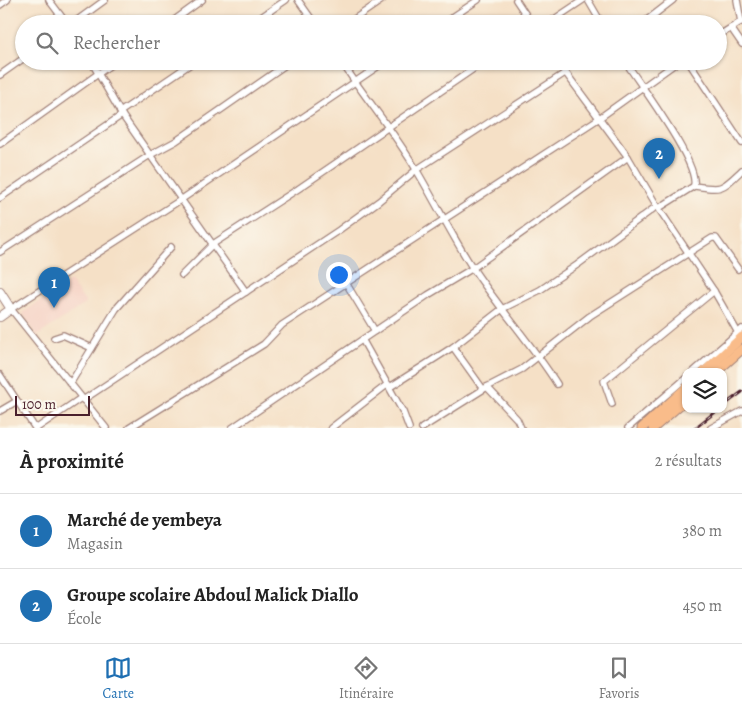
<!DOCTYPE html>
<html lang="fr">
<meta charset="utf-8">
<style>
body{margin:0;font-family:Alegreya,serif;background:#f6f6f6;color:#222}
.controls{position:absolute;right:15px;bottom:15px;display:grid;overflow:hidden;border-radius:10px;box-shadow:0 1px 4px #0004}
.controls button{width:45px;height:45px;display:grid;place-items:center;padding:0;border:0;border-bottom:1px solid #e0e0e0;background:#fff;color:#222;font:25px sans-serif}
.scale{position:absolute;left:15px;bottom:12px;width:75px;box-sizing:border-box;padding-left:5px;border:2px solid #4a1f2b;border-top:0;font-size:14px;line-height:18px;white-space:nowrap;color:#4a1f2b;-webkit-text-stroke:4px #fbf7ec;paint-order:stroke}
.you{position:absolute;left:338px;top:274px;width:18px;height:18px;margin:-12px;border:4px solid #fff;border-radius:50%;background:#1a73e8;box-shadow:0 0 0 8px #1a73e833}
.badge{display:grid;place-items:center;width:32px;height:32px;border-radius:50%;background:#1f6fb2;color:#fff;font-size:16px;font-weight:700}
.pin{position:absolute;translate:-50% -41px;filter:drop-shadow(0 1px 2px #0008)}
.pin::after{content:'';position:absolute;top:26px;width:18px;height:15px;background:inherit;clip-path:polygon(0 0,100% 0,50% 100%)}
.list{margin:0;padding:0;list-style:none}
h2{display:flex;justify-content:space-between;align-items:center;height:65px;margin:0;padding:0 20px;font-size:21px}
h2 small{font-size:16px;font-weight:400;color:#767676}
.list li{display:grid;grid-template-columns:32px 1fr auto;gap:15px;align-items:center;box-sizing:border-box;height:75px;padding:0 20px;border-top:1px solid #e0e0e0}
.list b{display:block;font-size:19px;white-space:nowrap}
.list p{margin:0;font-size:16px;white-space:nowrap;color:#767676}
.list em{font-size:16px;font-style:normal;color:#767676}
.icon{flex:none;width:28px;height:28px;fill:none;stroke:currentColor;stroke-width:2;stroke-linecap:round;stroke-linejoin:round}
.map{position:relative;flex:none;width:742px;height:428px;overflow:hidden}
.search{position:absolute;background:#fff;box-shadow:0 1px 4px #0004;left:15px;right:15px;top:15px;height:55px;display:flex;align-items:center;gap:12px;box-sizing:border-box;padding:0 18px;border-radius:28px;color:#767676;font-size:19px}
.sheet{height:215px;background:#fff}
nav{display:flex;justify-content:space-around;align-items:center;box-sizing:border-box;height:70px;border-top:1px solid #e0e0e0;background:#fff;font-size:14px;color:#767676}
nav a{display:grid;justify-items:center;gap:2px}
nav .on{color:#1f6fb2}
.map>svg:first-child{display:block}
</style>
<div class="map">
<svg width="742" height="428" viewBox="0 0 742 428">
<rect width="100%" height="100%" fill="#fbf7ec"/>
<filter id="ink" filterUnits="userSpaceOnUse"><feTurbulence type="fractalNoise" baseFrequency=".02" numOctaves="2"/><feDisplacementMap in="SourceGraphic" scale="10" xChannelSelector="R" yChannelSelector="G"/><feConvolveMatrix kernelMatrix="1 2 1 2 8 2 1 2 1" color-interpolation-filters="sRGB"/></filter>
<filter id="wash" filterUnits="userSpaceOnUse"><feTurbulence type="fractalNoise" baseFrequency=".0096" numOctaves="4" result="noise"/><feDisplacementMap in="SourceGraphic" scale="20" xChannelSelector="R" yChannelSelector="G"/><feGaussianBlur stdDeviation="1.12" result="paint"/><feColorMatrix in="noise" values="0 0 0 0 0 0 0 0 0 0 0 0 0 0 0 0 0 1.4 0 .05"/><feComposite in="paint" operator="in"/></filter>
<g filter="url(#wash)">
<rect width="100%" height="100%" fill="#f5e0c6"/>
<polygon fill="#f6d2c4" points="70,281 86,303 37,336 22,313"/>
</g>
<g filter="url(#ink)">
<g fill="none" stroke-linecap="round" stroke-linejoin="round">
<g stroke="#a08078" stroke-width="8">
<g id="minor">
<polyline points="49,0 67,24"/>
<polyline points="298,0 315,24"/>
<polyline points="516,0 532,24"/>
<polyline points="588,0 602,24"/>
<polyline points="737,0 741,22"/>
<polyline points="0,5 7,0"/>
<polyline points="72,24 105,0"/>
<polyline points="169,24 202,0"/>
<polyline points="251,24 286,0"/>
<polyline points="347,24 382,0"/>
<polyline points="442,24 478,0"/>
<polyline points="547,24 583,0"/>
<polyline points="642,24 673,0"/>
<polyline points="731,28 742,44"/>
<polyline points="718,36 742,21"/>
<polyline points="91,61 122,115 246,292"/>
<path d="M341,61C365,98 395,133 417,171C436,203 452,236 472,267C499,308 531,343 557,384"/>
<polyline points="557,61 628,157 657,206 714,291 741,338"/>
<path d="M625,61C640,85 699,162 694,186L659,208"/>
<polyline points="688,61 742,143"/>
<polyline points="0,75 24,58"/>
<polyline points="120,112 195,61"/>
<polyline points="0,144 116,61"/>
<path d="M694,186C723,190 721,190 742,170"/>
<polyline points="0,198 122,115"/>
<polyline points="0,252 150,155 176,141 291,61"/>
<polyline points="182,275 213,244 298,189 485,61"/>
<polyline points="346,283 375,331"/>
<polyline points="54,338 63,335 92,348"/>
<polyline points="363,341 403,412 409,428"/>
<polyline points="453,347 483,389"/>
<polyline points="693,372 742,329"/>
<polyline points="0,375 35,428"/>
<polyline points="70,384 116,309 171,247"/>
<polyline points="390,387 453,347 502,309 540,290 577,265 657,206"/>
<polyline points="487,387 517,419 521,428"/>
<polyline points="83,400 339,230 379,201 416,170 565,73"/>
<polyline points="612,404 604,381 714,291"/>
<polyline points="0,411 17,401"/>
<polyline points="37,428 81,398"/>
<polyline points="106,428 11,309 182,199 386,61"/>
<polyline points="129,428 264,344 282,325 598,119 679,61"/>
<polyline points="232,428 428,295 473,268 628,157"/>
<polyline points="331,428 388,384"/>
<polyline points="422,428 487,387 522,369 590,316 712,238 716,238 738,269"/>
<polyline points="628,428 686,378"/>
<polyline points="711,428 742,411"/>
</g>
</g>
<g stroke="#a08078" stroke-width="10">
<polyline id="tertiary" points="0,292 11,309 0,317"/>
</g>
<g stroke="#a08078" stroke-width="11">
<g id="primary">
<polyline points="704,372 742,337"/>
<polyline points="716,372 742,349"/>
<polyline points="642,428 686,388"/>
<polyline points="653,428 686,399"/>
</g>
</g>
<use href="#minor" stroke="#fff" stroke-width="5.5"/>
<use href="#tertiary" stroke="#fff" stroke-width="8"/>
<use href="#primary" stroke="#f9bc8a" stroke-width="9"/>
<g stroke="#4a1f2b" stroke-width="3">
<g id="rail">
<polyline points="723,406 742,392"/>
<polyline points="695,428 719,409"/>
</g>
</g>
<use href="#rail" stroke="#fbf7ec" stroke-width="1" stroke-dasharray="4" stroke-linecap="butt"/>
</g>
</g>
</svg>
<div class="controls">
<button><svg class="icon" aria-label="layers" viewBox="0 0 24 24"><path d="M12 4l9 5-9 5-9-5zM3 14l9 5 9-5"/></svg></button>
</div>
<div class="scale">100 m</div>
<div class="you"></div>
<div class="pin badge" style="left:54px;top:308px">1</div>
<div class="pin badge" style="left:659px;top:179px">2</div>
<div class="search"><svg class="icon" aria-label="search" viewBox="0 0 24 24"><circle cx="10" cy="10" r="6"/><path d="M15 15l6 6"/></svg>Rechercher</div>
</div>
<section class="sheet">
<h2>À proximité<small>2 résultats</small></h2>
<ul class="list">
<li><span class="badge">1</span><div><b>Marché de yembeya</b><p>Magasin</p></div><em>380 m</em></li>
<li><span class="badge">2</span><div><b>Groupe scolaire Abdoul Malick Diallo</b><p>École</p></div><em>450 m</em></li>
</ul>
</section>
<nav>
<a class="on"><svg class="icon" aria-label="map" viewBox="0 0 24 24"><path d="M3 6l6-2 6 2 6-2v14l-6 2-6-2-6 2zM9 4v14M15 6v14"/></svg>Carte</a>
<a><svg class="icon" aria-label="directions" viewBox="0 0 24 24"><path d="M12 3l9 9-9 9-9-9zM9 14v-3h6M13 9l2 2-2 2"/></svg>Itinéraire</a>
<a><svg class="icon" aria-label="saved" viewBox="0 0 24 24"><path d="M7 4h10v16l-5-4-5 4z"/></svg>Favoris</a>
</nav>
